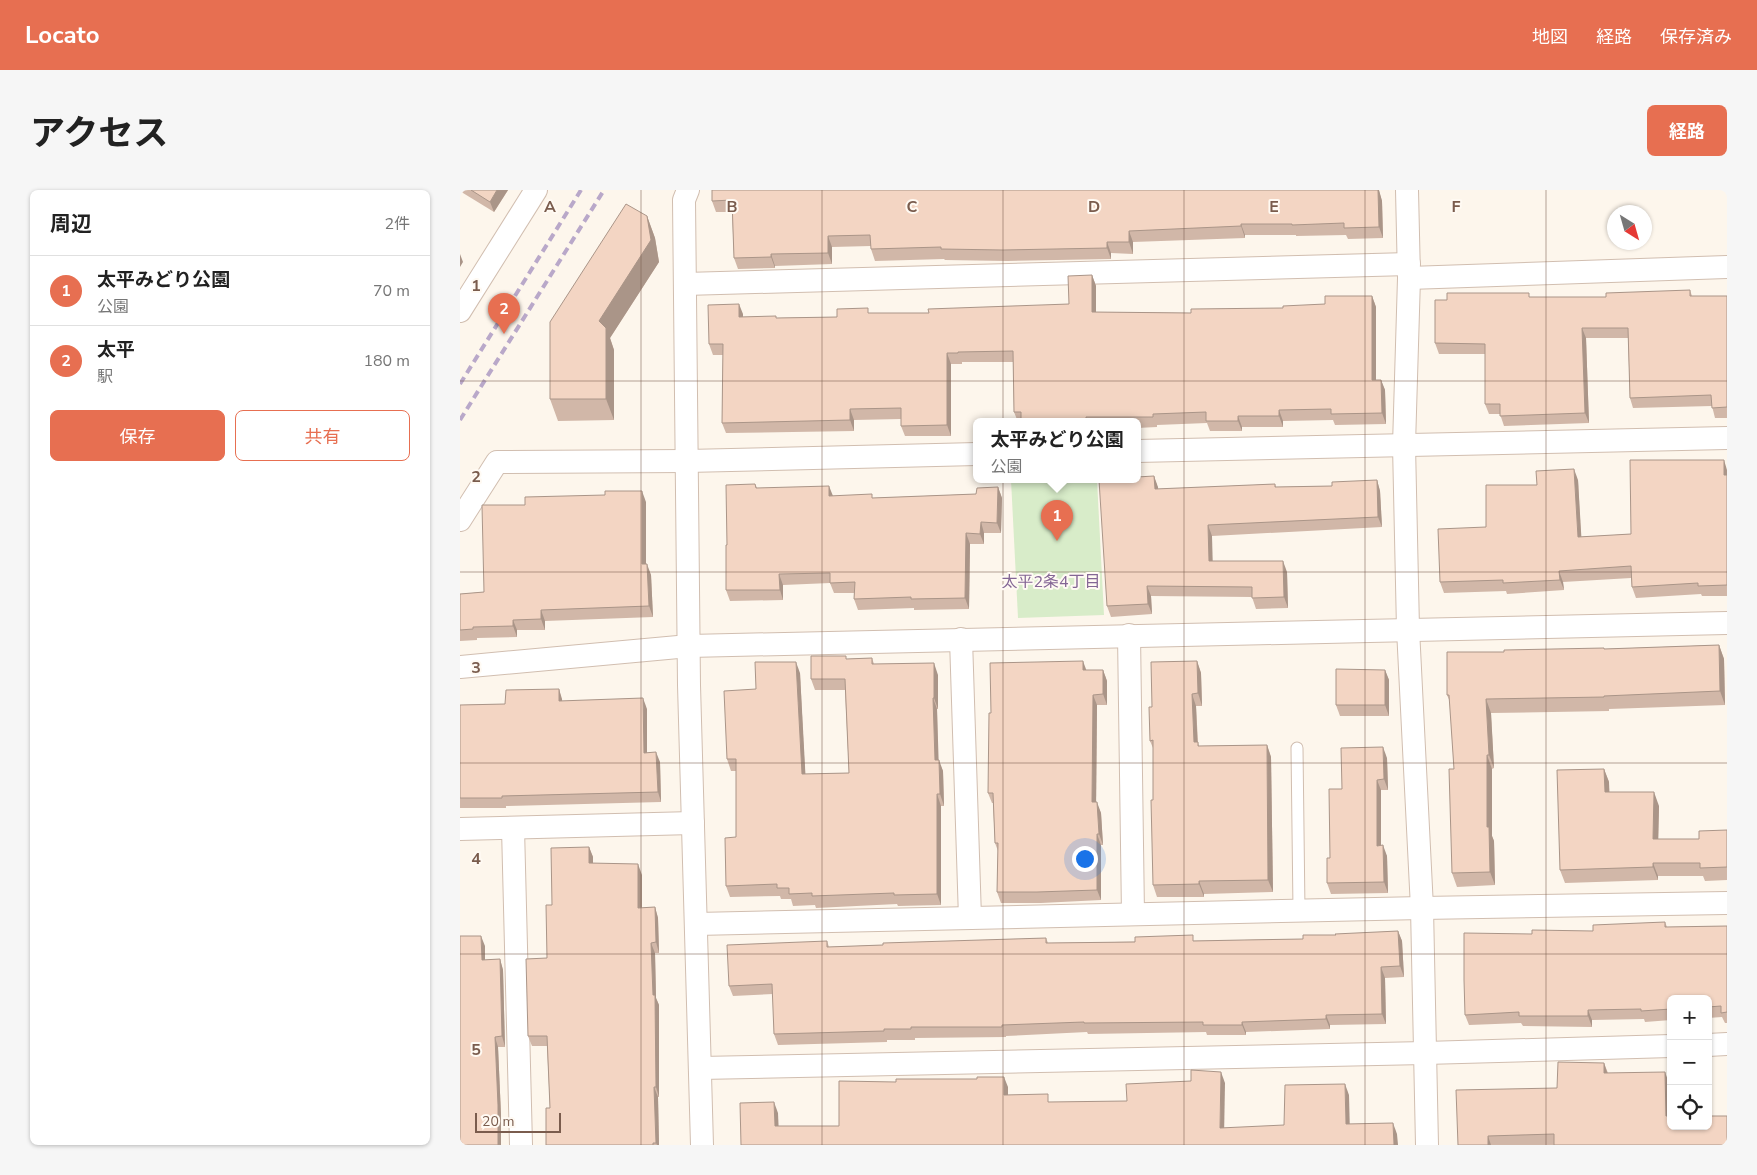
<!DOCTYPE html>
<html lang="ja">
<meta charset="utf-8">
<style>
body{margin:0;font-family:"Nunito Sans","Noto Sans JP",sans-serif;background:#f6f6f6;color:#222}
.controls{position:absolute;right:15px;bottom:15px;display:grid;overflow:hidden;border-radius:8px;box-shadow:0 1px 4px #0004}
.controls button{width:45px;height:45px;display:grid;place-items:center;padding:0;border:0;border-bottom:1px solid #e0e0e0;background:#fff;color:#222;font:25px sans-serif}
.compass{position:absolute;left:1147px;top:15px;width:45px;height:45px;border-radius:50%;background:#fff;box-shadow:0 1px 4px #0004;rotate:143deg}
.scale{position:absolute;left:15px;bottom:12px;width:86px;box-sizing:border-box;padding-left:5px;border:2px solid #7a5c4d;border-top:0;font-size:14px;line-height:18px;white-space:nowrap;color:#7a5c4d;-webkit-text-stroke:4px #fffaf3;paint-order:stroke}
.you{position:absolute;left:624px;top:668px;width:18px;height:18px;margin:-12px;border:4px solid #fff;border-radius:50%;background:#1a73e8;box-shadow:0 0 0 8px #1a73e833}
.badge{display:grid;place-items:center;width:32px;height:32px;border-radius:50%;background:#e76f51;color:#fff;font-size:16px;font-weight:700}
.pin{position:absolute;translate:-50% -41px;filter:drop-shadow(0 1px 2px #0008)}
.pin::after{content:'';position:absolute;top:26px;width:18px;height:15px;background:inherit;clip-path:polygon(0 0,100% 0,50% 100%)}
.popup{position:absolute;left:513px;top:228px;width:168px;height:65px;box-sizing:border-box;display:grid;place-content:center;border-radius:8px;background:#fff;filter:drop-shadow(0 1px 4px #0005);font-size:16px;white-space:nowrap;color:#767676}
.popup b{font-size:19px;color:#222}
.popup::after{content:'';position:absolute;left:50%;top:100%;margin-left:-10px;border:10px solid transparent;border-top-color:#fff}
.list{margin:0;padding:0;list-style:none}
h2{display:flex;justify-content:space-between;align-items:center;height:65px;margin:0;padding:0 20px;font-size:21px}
h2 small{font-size:16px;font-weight:400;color:#767676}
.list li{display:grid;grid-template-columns:32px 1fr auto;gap:15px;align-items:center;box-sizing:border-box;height:70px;padding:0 20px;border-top:1px solid #e0e0e0}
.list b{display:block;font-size:19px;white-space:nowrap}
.list p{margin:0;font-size:16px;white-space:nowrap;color:#767676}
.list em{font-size:16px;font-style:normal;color:#767676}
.actions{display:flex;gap:10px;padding:15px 20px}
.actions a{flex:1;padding:11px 0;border:1px solid #e76f51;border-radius:8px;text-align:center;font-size:18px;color:#e76f51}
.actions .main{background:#e76f51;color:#fff}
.icon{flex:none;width:28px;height:28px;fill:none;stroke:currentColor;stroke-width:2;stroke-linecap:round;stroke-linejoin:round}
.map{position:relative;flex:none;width:1267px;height:955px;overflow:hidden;border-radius:8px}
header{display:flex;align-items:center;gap:30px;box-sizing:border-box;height:70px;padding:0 25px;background:#e76f51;color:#fff}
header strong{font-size:24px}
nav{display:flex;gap:28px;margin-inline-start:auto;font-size:18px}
.intro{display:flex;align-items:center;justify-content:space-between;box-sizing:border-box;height:120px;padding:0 30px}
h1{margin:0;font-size:35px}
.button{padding:12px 22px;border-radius:8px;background:#e76f51;color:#fff;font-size:18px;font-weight:700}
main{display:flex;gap:30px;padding:0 30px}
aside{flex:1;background:#fff;border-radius:8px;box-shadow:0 1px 4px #0004}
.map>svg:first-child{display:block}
</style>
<header>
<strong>Locato</strong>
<nav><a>地図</a><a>経路</a><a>保存済み</a></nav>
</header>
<div class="intro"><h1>アクセス</h1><a class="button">経路</a></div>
<main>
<aside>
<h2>周辺<small>2件</small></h2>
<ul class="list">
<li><span class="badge">1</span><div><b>太平みどり公園</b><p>公園</p></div><em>70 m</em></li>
<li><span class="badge">2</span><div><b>太平</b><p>駅</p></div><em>180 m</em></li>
</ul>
<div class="actions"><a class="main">保存</a><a>共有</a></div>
</aside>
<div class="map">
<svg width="1267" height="955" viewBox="0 0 1267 955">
<rect width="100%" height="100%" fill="#fdf6ec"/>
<polygon fill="#d8ecc9" points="551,290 637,290 644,425 558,428"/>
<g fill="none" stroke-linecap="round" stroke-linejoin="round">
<g stroke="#d1beb0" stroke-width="13">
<polyline id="lane" points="837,558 839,720"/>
</g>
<g stroke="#d1beb0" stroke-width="24">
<g id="street">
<polyline points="228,0 224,10 229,495 242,955"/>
<polyline points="947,0 949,88 944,255 948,439 962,718 967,955"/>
<polyline points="949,88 1267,77"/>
<polyline points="225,94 949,74"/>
<polyline points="0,121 76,0"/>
<polyline points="677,261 1267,248"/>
<polyline points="0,330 37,272 227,271 517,264"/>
<polyline points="669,445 673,724"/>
<polyline points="501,449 510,728"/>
<polyline points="0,477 229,456 1267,433"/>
<polyline points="53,638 61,955"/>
<polyline points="0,639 233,633"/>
<polyline points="236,734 962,718 1267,713"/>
<polyline points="1248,855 1267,854"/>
<polyline points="240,878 965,863 1211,856"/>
</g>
</g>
<use href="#lane" stroke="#fff" stroke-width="11"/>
<use href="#street" stroke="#fff" stroke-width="22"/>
<g stroke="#b9a8c9" stroke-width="4" stroke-dasharray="8 5" stroke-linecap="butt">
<polyline points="0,194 121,0"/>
<polyline points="0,230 144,0"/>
</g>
</g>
<g fill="#d1b7a8">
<polygon points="1,0 48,0 34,22 3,3"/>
<polygon points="252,0 919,1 922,11 923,48 888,49 886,45 836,46 836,45 785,45 785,48 673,52 673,64 651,63 651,69 547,71 485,70 484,69 415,71 411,59 411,56 372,57 372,74 315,76 315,78 278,79 274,68 272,22 256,22 252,11"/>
<polygon points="187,26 195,48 199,72 150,148 154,160 154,230 98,231 90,209"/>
<polygon points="632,85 636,96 636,122 731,123 823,118 865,114 912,106 916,117 916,190 921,190 925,200 926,234 875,235 873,230 823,231 823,237 782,237 782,241 750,241 747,233 697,235 697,237 677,238 677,232 558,232 554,222 553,172 502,172 502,174 491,174 491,246 445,246 441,236 441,229 394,230 394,241 266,243 262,233 263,165 253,165 249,154 283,124 283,127 317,128 377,127 410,123 469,123 609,114"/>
<polygon points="1230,100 1232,106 1267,106 1267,228 1255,228 1252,216 1173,218 1170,208 1168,148 1126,148 1129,233 1044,236 1040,224 1029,224 1025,214 1025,164 979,164 975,153 987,110 1071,107 1146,107"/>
<polygon points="1267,280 1267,406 1242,406 1241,404 1176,408 1172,397 1171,388 1103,392 1104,400 1047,404 1046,401 984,403 980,392 1026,337 1077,295 1118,290 1121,347 1171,344"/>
<polygon points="694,286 698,299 815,294 816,297 872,296 917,290 920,301 922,337 752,346 752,371 827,382 828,418 796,419 792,407 691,406 692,424 651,427 647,416"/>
<polygon points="295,294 297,298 373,306 413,308 516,304 538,297 542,308 541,343 524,343 524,354 510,354 509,419 454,420 454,418 398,420 394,409 394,403 374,403 370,393 323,395 323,410 270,411 266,400 267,355"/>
<polygon points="186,312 186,374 191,385 193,427 85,431 85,440 57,440 57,447 17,448 17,450 0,451 0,404 24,402 65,315"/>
<polygon points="1259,455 1264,469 1265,515 1149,519 1149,521 1031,523 1034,578 1032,579 1032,646 1034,651 1035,695 997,697 992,683 994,579 990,512 987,505 1044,462 1144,458 1144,459"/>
<polygon points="412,468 414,474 478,485 478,519 477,519 478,570 483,581 484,616 481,616 481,715 438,716 437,714 356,718 355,715 333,716 331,709 321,709 320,706 270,707 266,696 276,647 276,581 271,581 267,569 296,499 340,483 345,584 389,583 385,500 355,500 351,489 387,469"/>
<polygon points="737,471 741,483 742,516 736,516 738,552 739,556 807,555 811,567 813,702 744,704 744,707 697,707 693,695 693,558 690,551 692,517"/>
<polygon points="626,480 643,480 647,491 647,515 637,515 636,612 641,623 643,655 641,655 641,710 581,713 541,713 537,702 538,661 535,653 533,613 532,613 528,603 531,523"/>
<polygon points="925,480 929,490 929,526 880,526 876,515"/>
<polygon points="99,499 102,511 187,519 187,563 200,572 201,612 46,616 46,618 0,618 0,515 45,514"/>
<polygon points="927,568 928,600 921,600 921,656 927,666 928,703 871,704 867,693 870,668 882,599"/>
<polygon points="1144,579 1149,592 1149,602 1199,616 1198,649 1239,649 1267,640 1267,690 1245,691 1243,686 1198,686 1198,690 1105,693 1100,680"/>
<polygon points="129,657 133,667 133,673 182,685 182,718 195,717 198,728 199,763 195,763 196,808 199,815 199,907 198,907 199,955 86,955 90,918 87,856 72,856 68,846 87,768 92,715"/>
<polygon points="1205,732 1207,737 1267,736 1267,833 1265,833 1262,827 1248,828 1248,809 1211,809 1211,830 1185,832 1184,829 1132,830 1132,837 1063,836 1061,833 1009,835 1005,825 1072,744 1133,741"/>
<polygon points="938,741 942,751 944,787 925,788 926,834 870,835 870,839 786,842 786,845 747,845 746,842 628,844 627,842 546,846 546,847 455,848 455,850 427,850 427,852 318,855 314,844 313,804 273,806 269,796 367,751 369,757 423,755 586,748 588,753 783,750 843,749 876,745"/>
<polygon points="25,756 25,770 40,769 43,780 45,857 38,857 41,925 0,955"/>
<polygon points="1144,873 1148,883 1209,893 1210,926 1267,955 998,955 1097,898"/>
</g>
<g fill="#aa9588">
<polygon points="37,0 48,0 34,22 30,12"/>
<polygon points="915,0 919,0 922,11 923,48 919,37"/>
<polygon points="187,26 195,48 199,72 150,148 154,160 154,230 146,209 139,131"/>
<polygon points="781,34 785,45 785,48 781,36"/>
<polygon points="669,41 673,52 673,64 669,52"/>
<polygon points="368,46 372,57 372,74 368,63"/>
<polygon points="647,52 651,63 651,69 647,58"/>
<polygon points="0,64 3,72 0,77"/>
<polygon points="311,64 315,76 315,78 311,67"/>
<polygon points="632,85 636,96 636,132 632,122"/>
<polygon points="912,106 916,117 916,201 912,190"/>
<polygon points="279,114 283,124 283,138 279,127"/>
<polygon points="1122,138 1126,148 1129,233 1125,223"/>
<polygon points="487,163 491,174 491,246 487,235"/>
<polygon points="921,190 925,200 926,234 922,223"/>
<polygon points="390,219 394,230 394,241 390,230"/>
<polygon points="819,220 823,231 823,237 819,226"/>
<polygon points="778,226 782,237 782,241 778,231"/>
<polygon points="1264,270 1267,280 1267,294 1264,285"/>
<polygon points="1114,279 1118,290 1122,358 1118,347"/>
<polygon points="694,286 698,297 699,310 695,299"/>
<polygon points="917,290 920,301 922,337 918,327"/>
<polygon points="369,296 373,306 369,306"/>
<polygon points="538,297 542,308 541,343 537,333"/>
<polygon points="182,301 186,312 186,385 182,374"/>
<polygon points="521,332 524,343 524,354 520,344"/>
<polygon points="748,335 752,346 753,382 749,371"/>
<polygon points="506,343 510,354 509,419 505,408"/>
<polygon points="823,371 827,382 828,418 824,407"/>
<polygon points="187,374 191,385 193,427 189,416"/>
<polygon points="1099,381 1103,392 1104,400 1100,390"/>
<polygon points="319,384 323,395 323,410 320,400"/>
<polygon points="687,396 691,406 692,424 688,414"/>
<polygon points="81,420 85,431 85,440 81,429"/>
<polygon points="53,430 57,440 57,447 53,436"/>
<polygon points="1259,455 1264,469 1265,515 1260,501"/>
<polygon points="623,471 627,482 623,480"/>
<polygon points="737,471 741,483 742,516 738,503"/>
<polygon points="336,472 340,483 346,595 342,584"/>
<polygon points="474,473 478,485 478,519 474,508"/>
<polygon points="643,480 647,491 647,515 643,504"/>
<polygon points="925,480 929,490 929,526 925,515"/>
<polygon points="99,499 102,509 103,521 99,511"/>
<polygon points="732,504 736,516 738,565 734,552"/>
<polygon points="633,505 637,515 636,623 632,612"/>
<polygon points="183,508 187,519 187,573 184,563"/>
<polygon points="473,508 477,519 479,582 475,570"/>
<polygon points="1026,509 1031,523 1034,578 1029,565"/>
<polygon points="807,555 811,567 813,702 808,690"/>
<polygon points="923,557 927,568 928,600 924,589"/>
<polygon points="196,562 200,572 201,612 198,602"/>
<polygon points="1027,565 1032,579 1032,646 1034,651 1035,695 1030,682 1027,637"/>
<polygon points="479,570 483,581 484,616 480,604"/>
<polygon points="1144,579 1149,592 1150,615 1145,602"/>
<polygon points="917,590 921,600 921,666 917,656"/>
<polygon points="1194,602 1199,616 1198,662 1193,649"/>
<polygon points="477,604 481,616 481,715 477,704"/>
<polygon points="637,612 641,623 643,655 639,644"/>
<polygon points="637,644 641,655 641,710 637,700"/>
<polygon points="923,655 927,666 928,703 924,692"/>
<polygon points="129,657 133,667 133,683 129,673"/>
<polygon points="1193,673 1198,686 1198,690 1193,677"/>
<polygon points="178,674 182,685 182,728 178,718"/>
<polygon points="739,691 744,704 744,707 739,694"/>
<polygon points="195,717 198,728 199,763 196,752"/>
<polygon points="938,741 942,751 944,787 940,776"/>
<polygon points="21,746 25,756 25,780 22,770"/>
<polygon points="191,753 195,763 196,808 199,815 199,907 196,897"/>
<polygon points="40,769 43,780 45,857 42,846"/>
<polygon points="921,777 925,788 926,834 922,824"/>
<polygon points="1128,820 1132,830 1132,837 1128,826"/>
<polygon points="866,825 870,835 870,839 866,829"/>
<polygon points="782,832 786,842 786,845 782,835"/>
<polygon points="35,847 38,857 41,925 41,955 38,955"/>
<polygon points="1144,873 1148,885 1144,883"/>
<polygon points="761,882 765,893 764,948 760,938"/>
<polygon points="1205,882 1209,893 1210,937 1206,926"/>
<polygon points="544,887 548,897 548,916 544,905"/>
<polygon points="885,894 889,905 890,945 886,934"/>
<polygon points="194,897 198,907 199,955 197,955 196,953"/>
<polygon points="314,912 318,923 319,946 315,936"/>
<polygon points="933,933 937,944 938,955 934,955"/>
<polygon points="1028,946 1031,955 1028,955"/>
</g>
<g fill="#f3d5c3" stroke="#aa9588">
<polygon points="11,0 37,0 30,12"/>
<polygon points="252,0 918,0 919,37 884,38 884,33 832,35 832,34 781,34 781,36 669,41 669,52 647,52 647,58 543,60 481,59 481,57 411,59 410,45 368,46 368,63 311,64 311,67 274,68 272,10 252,11"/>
<polygon points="166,14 187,26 191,50 139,131 146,138 146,209 90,209 90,132"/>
<polygon points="632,85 632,122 731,123 731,119 823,118 823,116 865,114 865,106 912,106 912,190 921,190 922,223 871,224 871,219 819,220 819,226 778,226 778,231 746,231 746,222 693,224 693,227 626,227 626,231 561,231 561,222 554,222 553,161 498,162 498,163 487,163 487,235 441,236 441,218 390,219 390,230 262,233 263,154 249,154 248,115 279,114 279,127 316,126 316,128 377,127 377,119 408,118 408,123 469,123 468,119 609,114 608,86"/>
<polygon points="1230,100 1230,106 1267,106 1267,217 1252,218 1251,205 1170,208 1168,138 1122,138 1125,223 1040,226 1040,214 1025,214 1025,154 975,153 975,110 987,110 987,103 1069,103 1069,107 1146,107 1146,103"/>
<polygon points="1170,270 1264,270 1264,285 1267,285 1267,395 1238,396 1238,393 1172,397 1171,376 1099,381 1100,390 1043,393 1043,390 980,392 978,339 1026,337 1026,295 1077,295 1076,281 1114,279 1118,347 1171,344"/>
<polygon points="694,286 695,299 815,294 815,297 872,296 872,292 917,290 918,327 748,335 749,371 823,371 824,407 792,408 792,397 687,396 688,414 647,416 639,290 677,290 677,287"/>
<polygon points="295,294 296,298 369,296 369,306 412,304 412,308 516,304 517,298 538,297 537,333 521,332 520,344 506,343 505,408 451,409 451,407 394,409 395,392 370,393 370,383 319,384 320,400 266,400 266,355 267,355 266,295"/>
<polygon points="145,301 182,301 182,374 187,374 189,416 81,420 81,429 53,430 53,436 13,437 13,439 0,440 0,404 24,402 22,315 65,315 65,307 145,305"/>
<polygon points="1259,455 1260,501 1144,506 1144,507 1026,509 1029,565 1027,565 1027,637 1029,637 1030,682 992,683 989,579 994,579 989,505 987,505 987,462 1044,462 1044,460 1144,458 1144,459"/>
<polygon points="351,466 386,466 386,469 412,468 412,474 474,473 474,508 473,508 475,570 479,570 480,604 477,604 477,704 434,705 434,703 352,706 352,703 329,704 329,698 317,698 317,694 266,696 265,648 276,647 276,569 267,569 264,501 296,499 295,472 336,472 342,584 389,583 385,489 351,489"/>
<polygon points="623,471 623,480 643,480 643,504 633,505 632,612 637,612 639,644 637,644 637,700 577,702 537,702 538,653 535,653 533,603 528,603 529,523 531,523 530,473"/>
<polygon points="737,471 738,503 732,504 734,552 738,552 738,556 807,555 808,690 739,691 739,694 693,695 691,610 693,610 693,550 690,551 689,517 692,517 691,472"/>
<polygon points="876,479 925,480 925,515 876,515"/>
<polygon points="99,499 99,511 183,508 184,563 196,562 198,602 42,606 42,608 0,608 0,515 45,514 46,500"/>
<polygon points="923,557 924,589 917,590 917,656 923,655 924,692 867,693 867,668 870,668 869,599 882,599 881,558"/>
<polygon points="1144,579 1145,602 1194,602 1193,649 1239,649 1239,641 1267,640 1267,677 1240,678 1240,673 1193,673 1193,677 1100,680 1097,580"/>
<polygon points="129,657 129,673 178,674 178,718 195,717 196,752 191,753 193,805 195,805 196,897 194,897 196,953 193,953 193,955 86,955 86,918 90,918 87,846 68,846 66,769 87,768 86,715 92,715 91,658"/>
<polygon points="1205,732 1205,737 1267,736 1267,822 1261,823 1261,816 1248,817 1248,809 1211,809 1211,819 1181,821 1181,819 1128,820 1128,826 1059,826 1059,822 1005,825 1004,790 1004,743 1072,744 1072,740 1133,741 1133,735"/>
<polygon points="938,741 940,776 921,777 922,824 866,825 866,829 782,832 782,835 743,835 743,832 624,833 624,832 542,835 542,837 451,837 451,839 424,839 424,841 314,844 312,794 269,796 267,755 367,751 367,757 423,755 423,753 586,748 586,753 675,752 675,747 733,745 733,751 783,750 843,749 843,745 876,745 875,744"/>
<polygon points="0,746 21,746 22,770 40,769 42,846 35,847 38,915 38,955 0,955"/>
<polygon points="1098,872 1144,873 1144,883 1205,882 1206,926 1211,926 1211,936 1248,936 1248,926 1267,926 1267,955 1094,955 1094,944 1028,946 1028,955 998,955 996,900 1097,898"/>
<polygon points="731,880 761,882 760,938 824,935 825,895 885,894 886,934 933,933 934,955 281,955 280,913 314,912 315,936 379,936 379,891 436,892 436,889 517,889 517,887 544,887 544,905 588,904 588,912 667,911 666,894 731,891"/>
</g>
<path fill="none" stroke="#7a5c4d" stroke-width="1" stroke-opacity="0.55" d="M181,0V955M362,0V955M543,0V955M724,0V955M905,0V955M1086,0V955M0,191H1267M0,382H1267M0,573H1267M0,764H1267"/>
<g text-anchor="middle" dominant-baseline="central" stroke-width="4" stroke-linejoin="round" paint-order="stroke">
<g font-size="16" fill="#846695" stroke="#fffaf3">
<text x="591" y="392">太平2条4丁目</text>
</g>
</g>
<g font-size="16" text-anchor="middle" font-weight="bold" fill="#7a5c4d" stroke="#fffaf3" stroke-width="4" stroke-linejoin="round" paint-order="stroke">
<text x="90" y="22">A</text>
<text x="272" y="22">B</text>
<text x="452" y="22">C</text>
<text x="634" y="22">D</text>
<text x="814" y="22">E</text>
<text x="996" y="22">F</text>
<text x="16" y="101">1</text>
<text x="16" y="292">2</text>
<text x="16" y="483">3</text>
<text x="16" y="674">4</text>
<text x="16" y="865">5</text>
</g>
</svg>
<div class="controls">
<button>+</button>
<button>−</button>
<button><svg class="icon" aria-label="locate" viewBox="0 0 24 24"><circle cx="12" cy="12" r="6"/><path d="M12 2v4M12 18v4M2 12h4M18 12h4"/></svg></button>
</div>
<svg class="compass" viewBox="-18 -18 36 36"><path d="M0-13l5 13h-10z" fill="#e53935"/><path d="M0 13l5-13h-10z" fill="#767676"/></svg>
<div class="scale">20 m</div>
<div class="you"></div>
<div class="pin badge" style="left:597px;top:351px">1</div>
<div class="popup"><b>太平みどり公園</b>公園</div>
<div class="pin badge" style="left:44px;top:144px">2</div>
</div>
</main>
